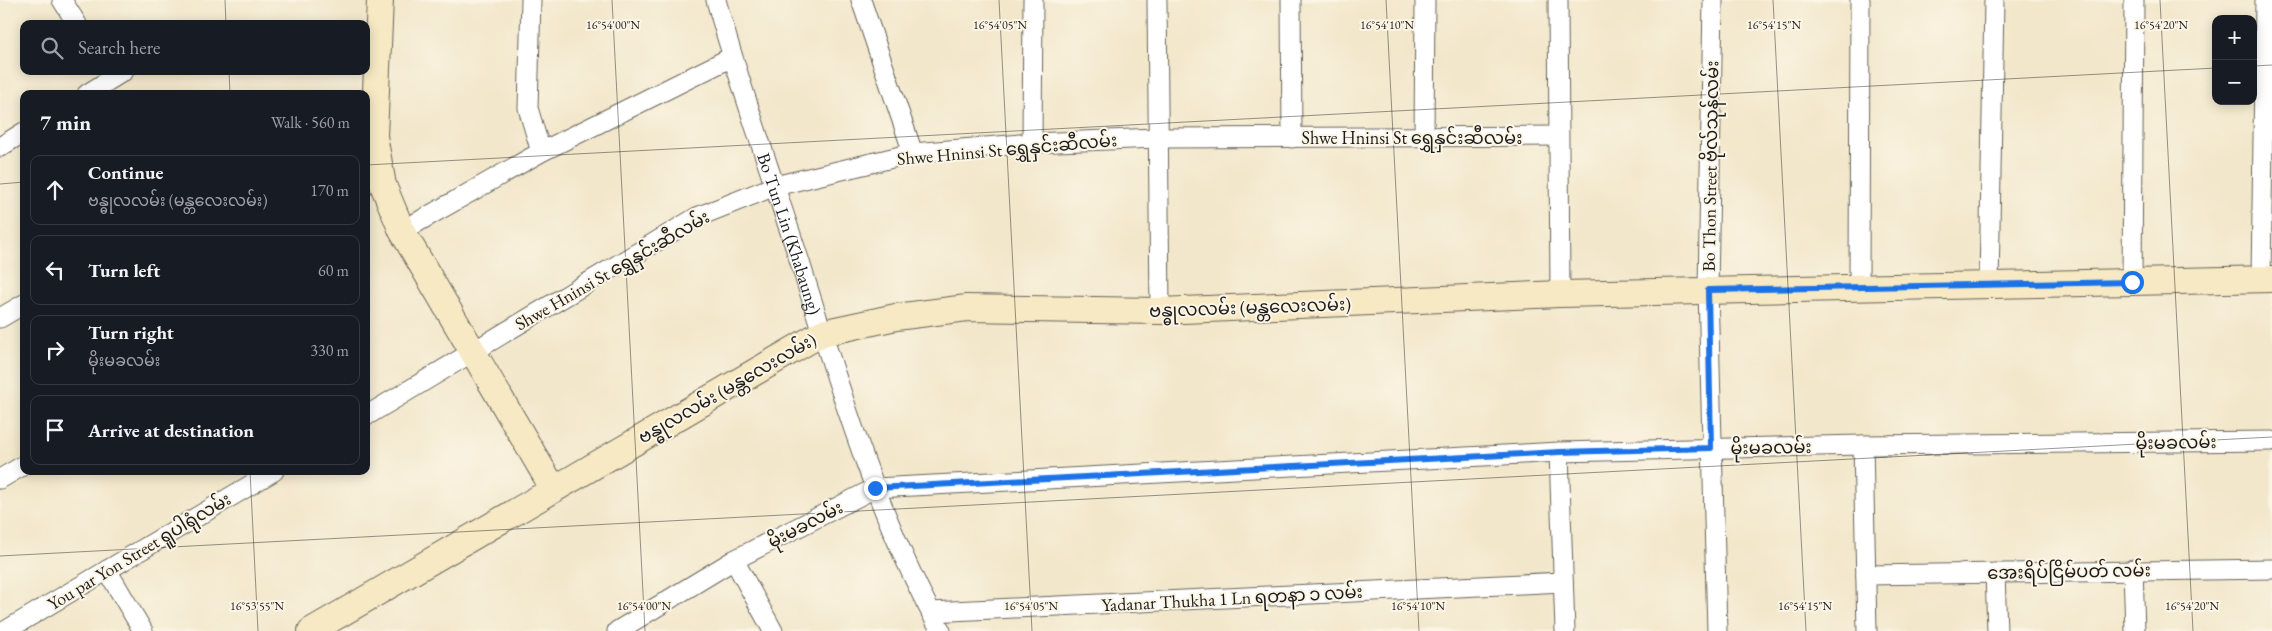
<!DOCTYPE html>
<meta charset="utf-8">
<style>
body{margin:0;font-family:"EB Garamond","Noto Sans Myanmar",serif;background:#242831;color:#f1f3f6}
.controls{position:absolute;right:15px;top:15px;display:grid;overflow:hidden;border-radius:10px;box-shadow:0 2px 12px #0003}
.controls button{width:45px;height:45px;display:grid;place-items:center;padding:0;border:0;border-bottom:1px solid #363941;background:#171b24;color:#f1f3f6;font:25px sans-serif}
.stop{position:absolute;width:15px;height:15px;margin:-11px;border:4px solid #1a73e8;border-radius:50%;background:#fff}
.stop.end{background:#1a73e8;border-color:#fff;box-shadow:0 1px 5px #0008}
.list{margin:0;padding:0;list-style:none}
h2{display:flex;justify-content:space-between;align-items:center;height:65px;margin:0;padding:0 20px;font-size:21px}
h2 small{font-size:16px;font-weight:400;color:#9ea1a6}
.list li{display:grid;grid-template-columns:32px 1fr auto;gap:15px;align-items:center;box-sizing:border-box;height:70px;margin:0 10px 10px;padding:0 10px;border:1px solid #363941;border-radius:10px}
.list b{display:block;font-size:19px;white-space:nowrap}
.list p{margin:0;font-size:16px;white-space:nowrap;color:#9ea1a6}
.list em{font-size:16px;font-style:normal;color:#9ea1a6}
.icon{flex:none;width:28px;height:28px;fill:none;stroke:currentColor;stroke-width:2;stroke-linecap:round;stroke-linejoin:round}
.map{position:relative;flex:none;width:2272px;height:631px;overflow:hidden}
.search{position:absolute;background:#171b24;box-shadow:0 2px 12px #0003;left:20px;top:20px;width:350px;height:55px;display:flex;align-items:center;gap:12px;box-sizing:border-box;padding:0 18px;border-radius:10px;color:#9ea1a6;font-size:19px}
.panel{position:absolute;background:#171b24;box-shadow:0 2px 12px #0003;left:20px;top:90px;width:350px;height:385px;border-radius:10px}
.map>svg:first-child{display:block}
</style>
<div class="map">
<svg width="2272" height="631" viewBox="0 0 2272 631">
<rect width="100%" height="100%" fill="#fcf5e5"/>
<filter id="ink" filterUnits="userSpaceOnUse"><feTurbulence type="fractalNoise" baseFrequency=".02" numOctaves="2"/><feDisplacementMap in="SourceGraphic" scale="10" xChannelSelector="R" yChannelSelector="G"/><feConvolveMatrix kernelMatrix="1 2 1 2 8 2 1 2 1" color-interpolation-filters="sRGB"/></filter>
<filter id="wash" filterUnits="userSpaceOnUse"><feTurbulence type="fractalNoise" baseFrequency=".0096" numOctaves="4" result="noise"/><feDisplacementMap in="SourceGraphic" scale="20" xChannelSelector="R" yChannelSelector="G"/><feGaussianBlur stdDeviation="1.12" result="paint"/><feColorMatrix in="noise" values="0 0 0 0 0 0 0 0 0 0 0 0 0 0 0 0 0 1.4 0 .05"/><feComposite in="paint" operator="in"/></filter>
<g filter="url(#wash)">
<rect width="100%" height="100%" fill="#f2e7cb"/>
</g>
<g filter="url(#ink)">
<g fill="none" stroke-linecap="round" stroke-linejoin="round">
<g stroke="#676359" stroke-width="21">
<g id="street">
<polyline points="62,0 77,24"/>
<polyline points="531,0 528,108 541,152"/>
<path id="s1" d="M716,0C740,86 770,171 798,256C838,383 876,514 941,631"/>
<polyline points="861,0 913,153"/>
<polyline points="1157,0 1160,311"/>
<polyline points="1291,0 1292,138"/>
<polyline points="1558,0 1560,294"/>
<polyline points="1713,0 1708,290 1717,631"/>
<polyline points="87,94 124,71"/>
<polyline points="1424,138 1425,0"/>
<polyline points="1032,143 1033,0"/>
<polyline points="0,147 24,132"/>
<polyline points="402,231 541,152 732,57"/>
<polyline points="2261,279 2265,0"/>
<polyline points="2132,282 2134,0"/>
<polyline points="1989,285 1994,0"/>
<polyline points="1859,287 1860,0"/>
<polyline points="0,318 24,304"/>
<polyline points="366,416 697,217 775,186 913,153 1032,143 1157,138 1558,136"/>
<polyline points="1863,445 1867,631"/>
<polyline points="1559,452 1565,631"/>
<polyline points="0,479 24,465"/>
<polyline points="734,560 773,631"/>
<polyline points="2133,569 2135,631"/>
<polyline points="107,570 143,631"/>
<polyline points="1995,573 1997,631"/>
<polyline points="1866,575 2272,569"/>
<polyline points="931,612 1563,582"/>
<polyline points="5,631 274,471"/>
<polyline points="617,631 734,560 875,488 1559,452 1863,445 2272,441"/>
</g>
</g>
<g stroke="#676359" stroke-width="28">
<g id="secondary">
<polyline points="380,0 374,136 383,185 402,231 553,488"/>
<polyline points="311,631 822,333 896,317 967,308 1160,311 1560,294 2272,279"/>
</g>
</g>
<use href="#street" stroke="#fff" stroke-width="19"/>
<use href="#secondary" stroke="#f6e9c3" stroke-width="26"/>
</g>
</g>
<g fill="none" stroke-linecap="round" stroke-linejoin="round" filter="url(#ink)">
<polyline stroke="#1a73e8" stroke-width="6" points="875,488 1559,452 1711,448 1708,290 2132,282"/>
</g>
<path fill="none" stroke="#1c1c1c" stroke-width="1" stroke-opacity="0.45" d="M225,0L226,24M612,0L645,631M999,0L1032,631M1386,0L1419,631M1773,0L1806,631M2160,0L2193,631M2253,66L2272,65M229,71L230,94M366,165L2216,68M0,184L24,182M250,471L258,631M0,556L2272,437"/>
<g text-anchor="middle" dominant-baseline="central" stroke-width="4" stroke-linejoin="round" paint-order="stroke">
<g font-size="18" fill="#1c1c1c" stroke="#fcf5e5">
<text x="1412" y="137">Shwe Hninsi St ရွှေနှင်းဆီလမ်း</text>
<text transform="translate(1007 149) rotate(-5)">Shwe Hninsi St ရွှေနှင်းဆီလမ်း</text>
<text transform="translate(1710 166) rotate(-89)">Bo Thon Street ဗိုလ်သုန်လမ်း</text>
<text stroke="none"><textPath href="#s1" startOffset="245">Bo Tun Lin (Khabaung)</textPath></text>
<text transform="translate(612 270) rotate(-30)">Shwe Hninsi St ရွှေနှင်းဆီလမ်း</text>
<text transform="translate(1250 307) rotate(-2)">ဗန္ဓုလလမ်း (မန္တလေးလမ်း)</text>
<text transform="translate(727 388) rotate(-30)">ဗန္ဓုလလမ်း (မန္တလေးလမ်း)</text>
<text transform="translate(2176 442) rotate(-1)">မိုးမခလမ်း</text>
<text transform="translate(1771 447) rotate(-1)">မိုးမခလမ်း</text>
<text transform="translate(805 524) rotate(-27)">မိုးမခလမ်း</text>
<text transform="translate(139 551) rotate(-31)">You par Yon Street ရူပါရုံလမ်း</text>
<text transform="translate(2069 571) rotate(-1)">အေးရိပ်ငြိမ်ပတ် လမ်း</text>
<text transform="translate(1232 598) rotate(-3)">Yadanar Thukha 1 Ln ရတနာ ၁ လမ်း</text>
</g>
</g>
<g font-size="12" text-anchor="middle" fill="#1c1c1c" stroke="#fcf5e5" stroke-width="4" stroke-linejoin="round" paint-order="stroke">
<text x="613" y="29">16°54'00"N</text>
<text x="1000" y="29">16°54'05"N</text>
<text x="1387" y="29">16°54'10"N</text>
<text x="1774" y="29">16°54'15"N</text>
<text x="2161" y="29">16°54'20"N</text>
<text x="257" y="610">16°53'55"N</text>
<text x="644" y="610">16°54'00"N</text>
<text x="1031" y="610">16°54'05"N</text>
<text x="1418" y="610">16°54'10"N</text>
<text x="1805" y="610">16°54'15"N</text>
<text x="2192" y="610">16°54'20"N</text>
</g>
</svg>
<div class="controls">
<button>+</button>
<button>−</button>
</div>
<div class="stop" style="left:2132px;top:282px"></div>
<div class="stop end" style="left:875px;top:488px"></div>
<div class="search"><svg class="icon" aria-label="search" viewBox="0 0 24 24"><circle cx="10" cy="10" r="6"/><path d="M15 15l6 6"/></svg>Search here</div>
<section class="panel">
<h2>7 min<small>Walk · 560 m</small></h2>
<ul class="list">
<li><svg class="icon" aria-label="ahead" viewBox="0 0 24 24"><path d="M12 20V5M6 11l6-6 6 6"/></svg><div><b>Continue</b><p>ဗန္ဓုလလမ်း (မန္တလေးလမ်း)</p></div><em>170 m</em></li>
<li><svg class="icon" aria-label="left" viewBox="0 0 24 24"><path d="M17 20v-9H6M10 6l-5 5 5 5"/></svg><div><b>Turn left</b></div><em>60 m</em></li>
<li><svg class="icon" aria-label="right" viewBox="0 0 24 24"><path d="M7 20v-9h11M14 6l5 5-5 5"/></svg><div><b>Turn right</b><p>မိုးမခလမ်း</p></div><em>330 m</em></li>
<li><svg class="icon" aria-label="arrive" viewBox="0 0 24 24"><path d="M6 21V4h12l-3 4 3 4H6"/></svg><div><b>Arrive at destination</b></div></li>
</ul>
</section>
</div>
